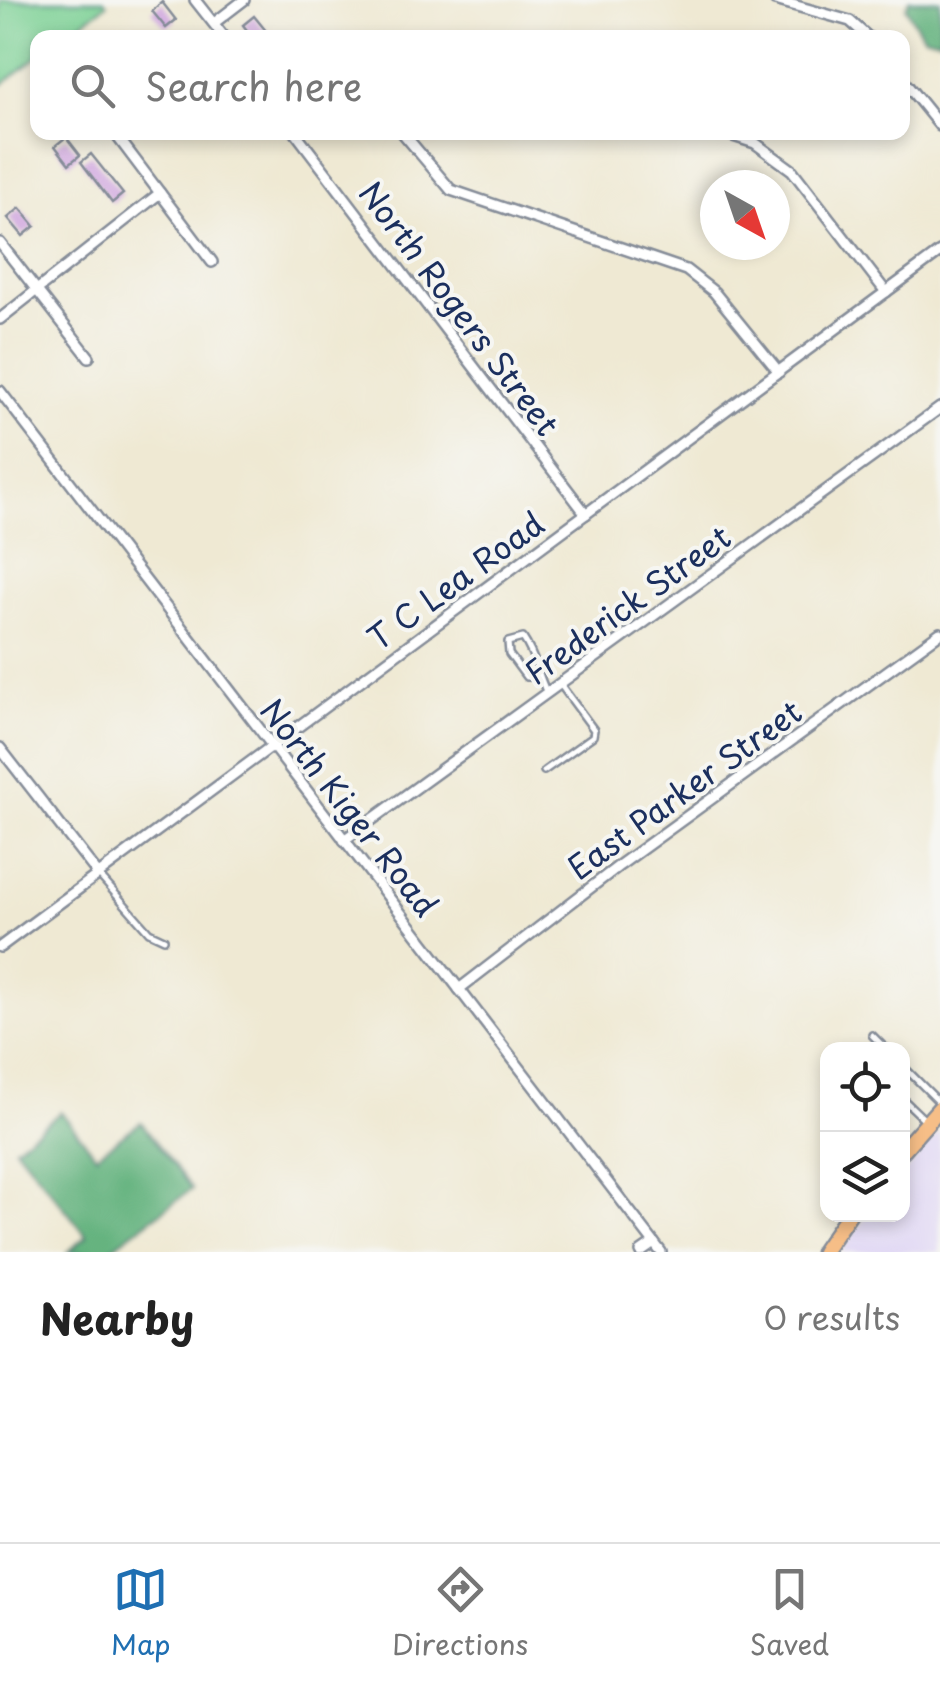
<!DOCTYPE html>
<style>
body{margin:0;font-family:"Playpen Sans",sans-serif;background:#f6f6f6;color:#222}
.controls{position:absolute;right:30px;bottom:30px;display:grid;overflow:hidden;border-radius:20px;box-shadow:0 5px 15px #0003}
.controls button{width:90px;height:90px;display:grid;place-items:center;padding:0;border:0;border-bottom:2px solid #e0e0e0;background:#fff;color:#222;font:50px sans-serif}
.compass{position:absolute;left:700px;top:170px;width:90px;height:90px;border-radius:50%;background:#fff;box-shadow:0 5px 15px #0003;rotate:140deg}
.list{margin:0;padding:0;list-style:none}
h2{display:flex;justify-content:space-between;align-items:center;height:130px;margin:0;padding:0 40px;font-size:42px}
h2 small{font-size:32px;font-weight:400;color:#767676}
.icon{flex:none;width:55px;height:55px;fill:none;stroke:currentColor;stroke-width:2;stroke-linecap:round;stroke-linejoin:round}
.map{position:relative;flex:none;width:940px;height:1252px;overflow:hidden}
.search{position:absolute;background:#fff;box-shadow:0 5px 15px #0003;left:30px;right:30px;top:30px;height:110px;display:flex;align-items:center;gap:25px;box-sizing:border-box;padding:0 35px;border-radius:20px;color:#767676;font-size:38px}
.sheet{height:290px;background:#fff}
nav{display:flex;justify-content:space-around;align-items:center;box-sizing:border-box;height:140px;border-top:2px solid #e0e0e0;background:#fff;font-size:28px;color:#767676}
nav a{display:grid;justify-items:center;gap:5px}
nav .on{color:#1f6fb2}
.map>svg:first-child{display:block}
</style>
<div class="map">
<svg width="940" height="1252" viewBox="0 0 940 1252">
<rect width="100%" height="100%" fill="#f6f6f2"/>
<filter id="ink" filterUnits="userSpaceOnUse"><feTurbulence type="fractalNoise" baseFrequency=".01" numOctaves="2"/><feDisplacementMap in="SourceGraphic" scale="20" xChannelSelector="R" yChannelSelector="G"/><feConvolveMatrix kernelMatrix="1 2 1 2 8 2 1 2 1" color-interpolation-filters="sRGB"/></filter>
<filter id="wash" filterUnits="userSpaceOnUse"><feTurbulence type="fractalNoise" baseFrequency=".0048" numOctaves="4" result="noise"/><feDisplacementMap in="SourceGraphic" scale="40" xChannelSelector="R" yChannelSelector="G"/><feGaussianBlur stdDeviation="2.25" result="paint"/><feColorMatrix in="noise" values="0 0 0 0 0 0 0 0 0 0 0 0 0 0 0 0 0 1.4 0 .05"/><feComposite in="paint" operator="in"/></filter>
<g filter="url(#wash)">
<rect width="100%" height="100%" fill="#efe9d3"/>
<polygon fill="#dfd5f5" points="940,1131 940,1252 841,1252 867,1215 902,1214 903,1174"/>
<polygon fill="#7bd094" stroke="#4b8079" stroke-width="2.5" points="0,0 104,0 107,4 63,37 38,38 37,57 0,86"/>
<g fill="#64b27e" stroke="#40706e" stroke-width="2.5">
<polygon points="909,0 940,0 940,40 923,36 906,8"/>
<polygon points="61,1112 96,1155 141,1122 192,1189 107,1252 68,1252 87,1236 15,1147"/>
</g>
<g id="blocks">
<g fill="#ca9adc">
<polygon points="162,2 176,20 166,28 152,11"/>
<polygon points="254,16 267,32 260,38 253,38 243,25"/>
<polygon points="66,137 80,155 69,164 55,146"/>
<polygon points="91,154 123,194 112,203 81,162"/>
<polygon points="20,208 35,226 23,236 8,218"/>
</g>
</g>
</g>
<g filter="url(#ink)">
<use href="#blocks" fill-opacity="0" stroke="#858c98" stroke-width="2.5"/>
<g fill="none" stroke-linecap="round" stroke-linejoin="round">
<g stroke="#858c98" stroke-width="10">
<g id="service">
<path d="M539,677H526L509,654L508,642L523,638C537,659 537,673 547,693"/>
<polyline points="544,771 593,736 594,730 560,684"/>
<polyline points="98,874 149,932 164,939"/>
<polyline points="872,1035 887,1050"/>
<polyline points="902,1065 940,1103"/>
<polyline points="902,1098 925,1120"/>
</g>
</g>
<g stroke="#858c98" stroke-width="14">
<g id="minor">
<polyline points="195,0 225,38"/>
<polyline points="775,0 850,21 869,38"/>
<polyline points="214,23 244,0"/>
<polyline points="902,79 940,126"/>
<polyline points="114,132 212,262"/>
<polyline points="295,132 586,514"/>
<polyline points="402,132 451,190 686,270 714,292 779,372"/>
<polyline points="721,132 755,143 792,170 886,292"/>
<polyline points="0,243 89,357"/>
<polyline points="0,319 160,193"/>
<polyline points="0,391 661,1252"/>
<polyline points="0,748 98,874"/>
<polyline points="344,840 940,408"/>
<polyline points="0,947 940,252"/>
<polyline points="459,989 620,865 940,633"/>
<polyline points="641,1252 654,1243"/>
</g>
</g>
<g stroke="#858c98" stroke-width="19">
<g id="primary">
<polyline points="902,1151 940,1108"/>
<polyline points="823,1252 849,1214"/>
</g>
</g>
<use href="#service" stroke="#fff" stroke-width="5"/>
<use href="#minor" stroke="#fff" stroke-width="9"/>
<use href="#primary" stroke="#f6be87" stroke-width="14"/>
</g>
</g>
<g text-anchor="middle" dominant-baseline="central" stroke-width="8" stroke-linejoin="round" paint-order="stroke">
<g font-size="32" fill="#1b2f5e" stroke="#f6f6f2">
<text transform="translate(460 308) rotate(53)">North Rogers Street</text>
<text transform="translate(455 580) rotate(-36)">T C Lea Road</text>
<text transform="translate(627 604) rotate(-36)">Frederick Street</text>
<text transform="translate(684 789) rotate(-36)">East Parker Street</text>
<text transform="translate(350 807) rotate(52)">North Kiger Road</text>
</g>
</g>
</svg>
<div class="controls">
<button><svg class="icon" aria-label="locate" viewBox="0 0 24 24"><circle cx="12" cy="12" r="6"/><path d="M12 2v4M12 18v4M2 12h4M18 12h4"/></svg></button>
<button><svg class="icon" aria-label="layers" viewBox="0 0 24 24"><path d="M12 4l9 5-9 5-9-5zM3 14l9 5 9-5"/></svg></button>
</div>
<svg class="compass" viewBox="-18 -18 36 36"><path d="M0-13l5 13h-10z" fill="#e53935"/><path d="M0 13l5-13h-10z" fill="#767676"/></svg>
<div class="search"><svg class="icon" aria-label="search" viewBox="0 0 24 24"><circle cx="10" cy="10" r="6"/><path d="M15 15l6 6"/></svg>Search here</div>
</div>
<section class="sheet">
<h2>Nearby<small>0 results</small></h2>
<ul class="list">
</ul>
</section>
<nav>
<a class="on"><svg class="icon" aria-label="map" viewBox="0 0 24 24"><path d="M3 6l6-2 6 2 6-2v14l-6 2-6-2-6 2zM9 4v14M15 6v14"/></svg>Map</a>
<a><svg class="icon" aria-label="directions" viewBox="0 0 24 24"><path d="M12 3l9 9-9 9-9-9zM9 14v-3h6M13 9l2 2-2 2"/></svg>Directions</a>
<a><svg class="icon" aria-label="saved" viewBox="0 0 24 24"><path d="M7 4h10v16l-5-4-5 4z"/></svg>Saved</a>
</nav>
